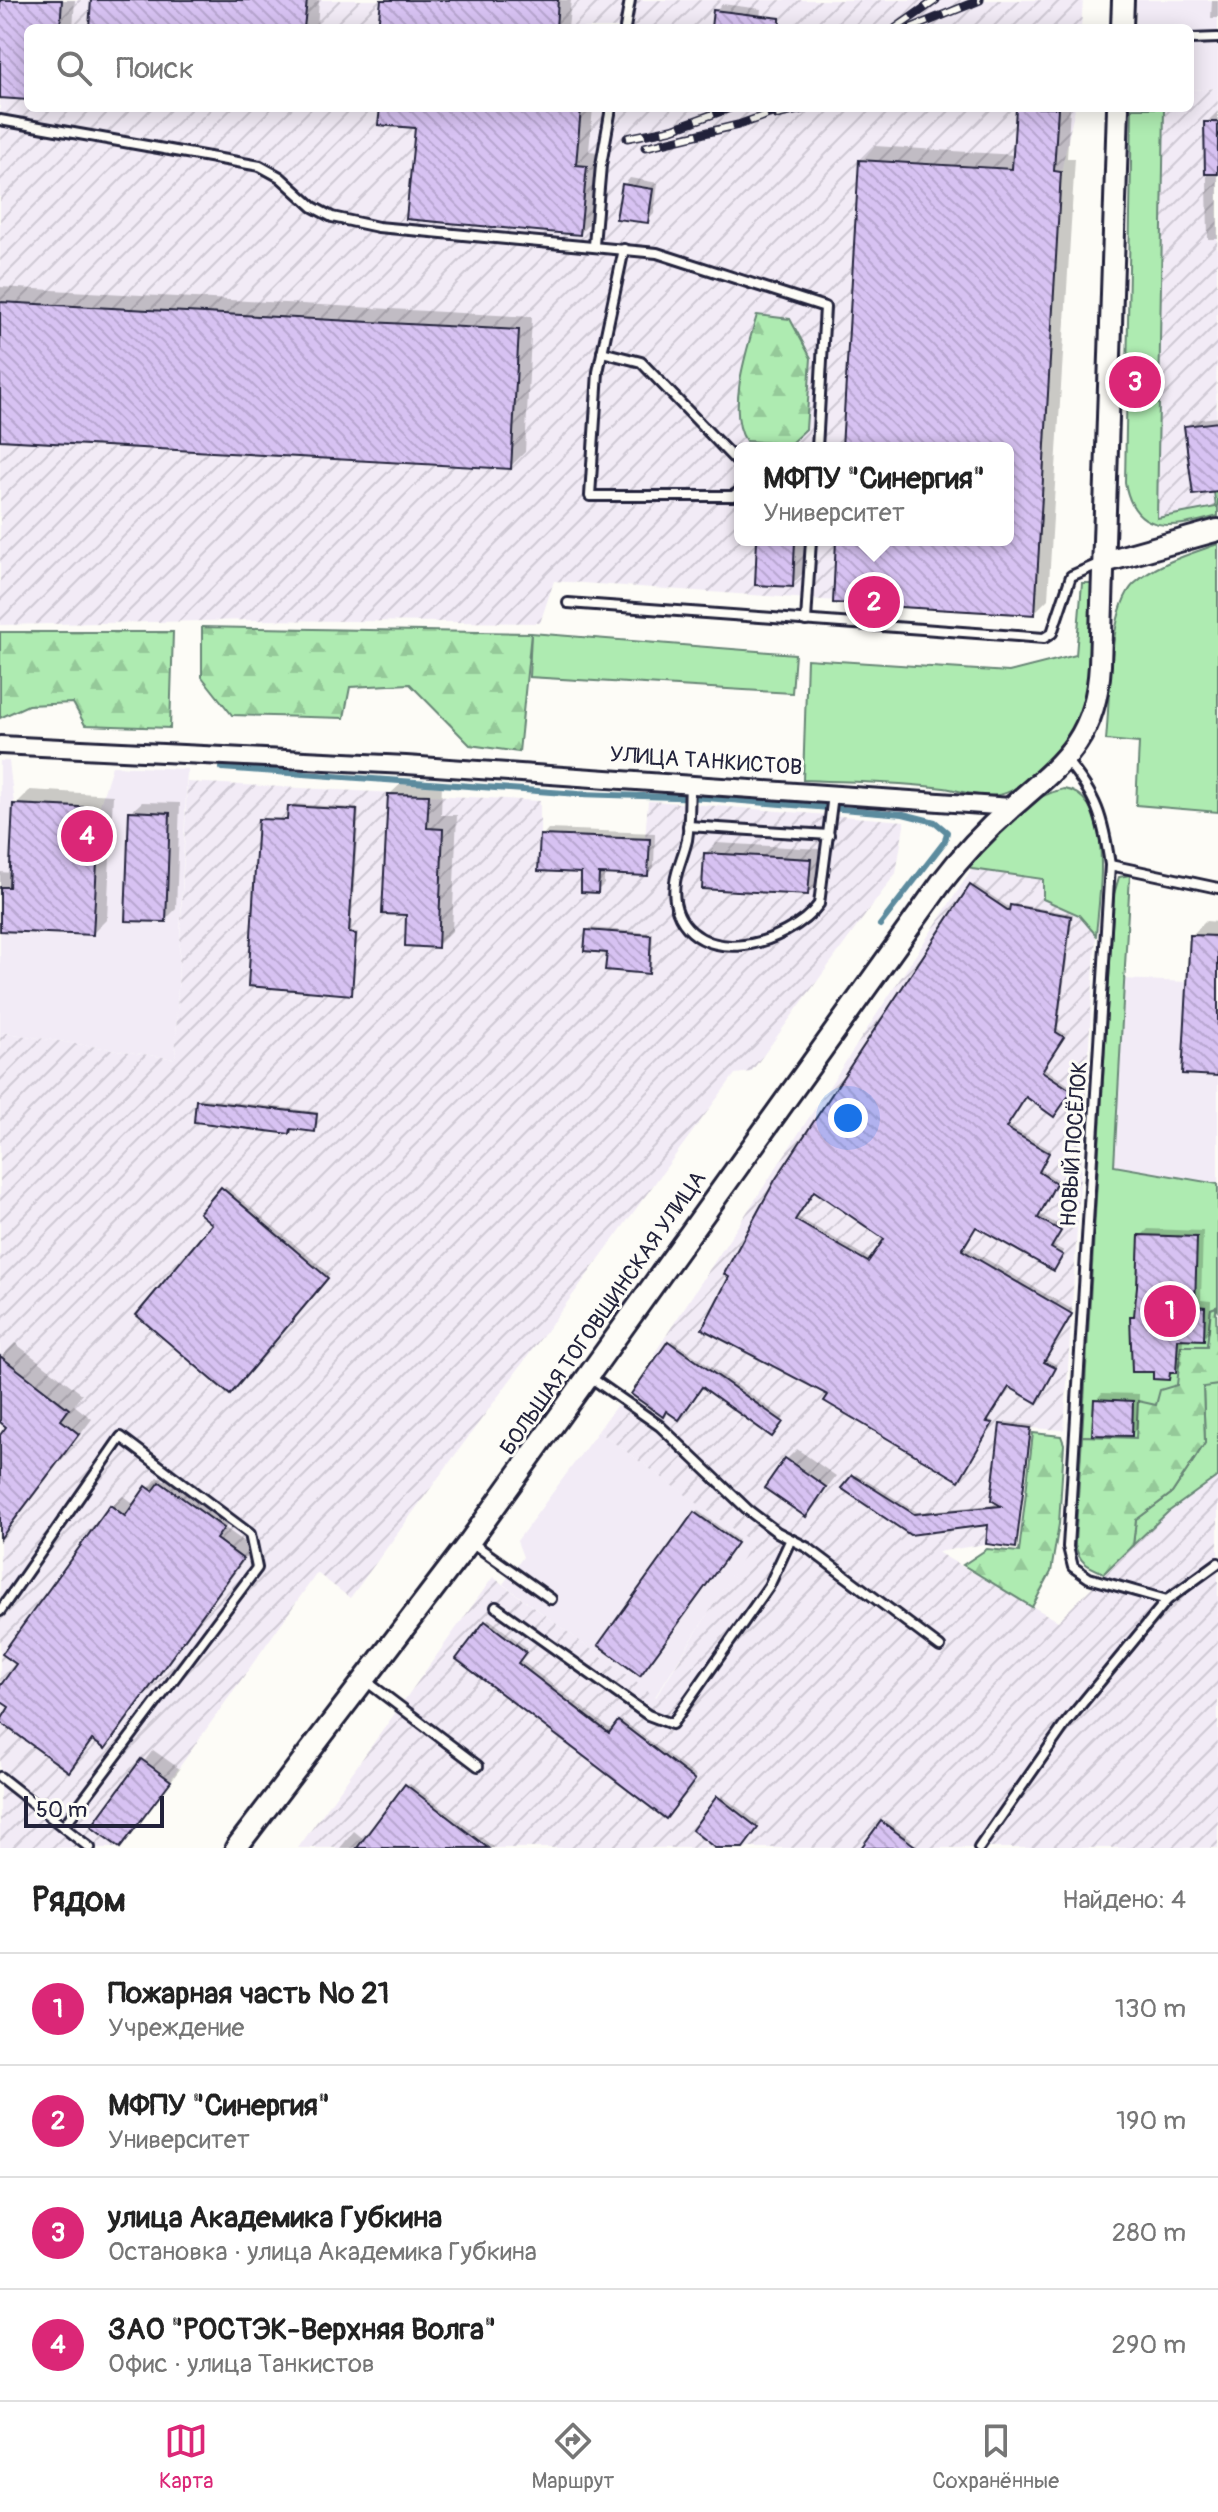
<!DOCTYPE html>
<html lang="ru">
<meta charset="utf-8">
<style>
body{margin:0;font-family:Pangolin,sans-serif;background:#f6f6f6;color:#222}
.scale{position:absolute;left:24px;bottom:20px;width:140px;box-sizing:border-box;padding-left:8px;border:4px solid #22223b;border-top:0;font-size:22px;line-height:28px;white-space:nowrap;color:#22223b;-webkit-text-stroke:6px #fdfcf7;paint-order:stroke}
.you{position:absolute;left:848px;top:1118px;width:28px;height:28px;margin:-20px;border:6px solid #fff;border-radius:50%;background:#1a73e8;box-shadow:0 0 0 12px #1a73e833}
.badge{display:grid;place-items:center;width:52px;height:52px;border-radius:50%;background:#db2777;color:#fff;font-size:26px;font-weight:700}
.pin{position:absolute;translate:-50% -50%;border:4px solid #fff;box-shadow:0 2px 8px #0006}
.popup{position:absolute;left:734px;top:442px;width:280px;height:104px;box-sizing:border-box;display:grid;place-content:center;border-radius:12px;background:#fff;filter:drop-shadow(0 2px 6px #0005);font-size:26px;white-space:nowrap;color:#767676}
.popup b{font-size:30px;color:#222}
.popup::after{content:'';position:absolute;left:50%;top:100%;margin-left:-16px;border:16px solid transparent;border-top-color:#fff}
.list{margin:0;padding:0;list-style:none}
h2{display:flex;justify-content:space-between;align-items:center;height:104px;margin:0;padding:0 32px;font-size:34px}
h2 small{font-size:26px;font-weight:400;color:#767676}
.list li{display:grid;grid-template-columns:52px 1fr auto;gap:24px;align-items:center;box-sizing:border-box;height:112px;padding:0 32px;border-top:2px solid #e0e0e0}
.list b{display:block;font-size:30px;white-space:nowrap}
.list p{margin:0;font-size:26px;white-space:nowrap;color:#767676}
.list em{font-size:26px;font-style:normal;color:#767676}
.icon{flex:none;width:44px;height:44px;fill:none;stroke:currentColor;stroke-width:2;stroke-linecap:round;stroke-linejoin:round}
.map{position:relative;flex:none;width:1218px;height:1848px;overflow:hidden}
.search{position:absolute;background:#fff;box-shadow:0 4px 20px #0003;left:24px;right:24px;top:24px;height:88px;display:flex;align-items:center;gap:20px;box-sizing:border-box;padding:0 28px;border-radius:12px;color:#767676;font-size:30px}
.sheet{height:552px;background:#fff}
nav{display:flex;justify-content:space-around;align-items:center;box-sizing:border-box;height:112px;border-top:2px solid #e0e0e0;background:#fff;font-size:22px;color:#767676}
nav a{display:grid;justify-items:center;gap:4px}
nav .on{color:#db2777}
.map>svg:first-child{display:block}
</style>
<div class="map">
<svg width="1218" height="1848" viewBox="0 0 1218 1848">
<defs>
<pattern id="industrial-furrows" width="10" height="10" patternUnits="userSpaceOnUse" patternTransform="scale(2)"><rect width="10" height="10" fill="#f2ebf6"/><path d="M-1 1l2-2M0 10L10 0M9 11l2-2" fill="none" stroke="#cfc9d4"/></pattern>
<pattern id="forest-firs" width="22" height="20" patternUnits="userSpaceOnUse" patternTransform="scale(2)"><rect width="22" height="20" fill="#aeebb1"/><path d="M5 1l3.5 6h-7zM16 11l3.5 6h-7z" fill="#95c999"/></pattern>
<pattern id="building-back-hatch" width="6" height="6" patternUnits="userSpaceOnUse" patternTransform="scale(2)"><rect width="6" height="6" fill="#d7c2f2"/><path d="M-1 5l2 2M0 0l6 6M5-1l2 2" fill="none" stroke="#b8a6d0"/></pattern>
</defs>
<rect width="100%" height="100%" fill="#fdfcf7"/>
<filter id="ink" filterUnits="userSpaceOnUse"><feTurbulence type="fractalNoise" baseFrequency=".0125" numOctaves="2"/><feDisplacementMap in="SourceGraphic" scale="16" xChannelSelector="R" yChannelSelector="G"/><feConvolveMatrix kernelMatrix="1 2 1 2 8 2 1 2 1" color-interpolation-filters="sRGB"/></filter>
<g filter="url(#ink)">
<g fill="#f2ebf6">
<polygon points="1136,0 1218,0 1218,88 1190,90 1190,28 1136,28"/>
<polygon points="0,761 9,761 14,804 99,808 112,766 187,769 175,1059 0,1032"/>
<polygon points="1190,935 1218,936 1218,1184 1114,1166 1122,979 1187,982"/>
<polygon points="598,1431 753,1543 655,1697 503,1584 523,1557 517,1541"/>
</g>
<g fill="url(#industrial-furrows)" fill-rule="evenodd">
<path d="M0,0H1083L1081,28H28V108H1075L1061,172L1035,615L554,581L540,623L255,620L0,625ZM740,448H1008V540H740Z"/>
<polygon points="1218,88 1216,507 1157,519 1164,108 1190,108 1190,90"/>
<polygon points="187,782 540,801 540,835 645,839 648,801 653,801 904,821 904,826 896,873 751,1072 735,1074 350,1598 317,1573 122,1848 0,1848 0,1032 175,1059"/>
<polygon points="972,869 1043,879 1043,899 1079,915 1096,935 1064,1430 1031,1428 1016,1548 986,1544 937,1552 1058,1621 1167,1512 1218,1476 1218,1848 298,1848 493,1577 656,1697 752,1543 598,1431 616,1406 623,1406 657,1357 654,1354"/>
</g>
<g fill="#aeebb1" stroke="#688676" stroke-width="2">
<path d="M1132,108H1164L1157,518L1216,507L1214,492H1218V516C1175,528 1134,537 1125,482Z"/>
<path d="M1218,544V812L1136,805L1139,743L1106,740C1110,703 1108,609 1134,584C1157,563 1190,554 1218,544Z"/>
<path d="M1082,583H1091C1091,654 1100,719 1039,769C1027,779 1014,793 998,795C978,798 963,791 944,788C898,782 850,782 803,780L807,659L1009,672L1076,655Z"/>
<polygon points="531,633 795,654 792,693 529,677"/>
<path d="M1064,789C1116,797 1099,897 1096,935L1079,915L1043,899V879L972,869L966,862C994,835 1023,797 1064,789Z"/>
<polygon points="1130,875 1114,1166 1218,1184 1218,1310 1216,1307 1211,1309 1207,1346 1177,1385 1156,1405 1137,1438 1082,1436 1114,894 1119,877"/>
<polygon points="1218,1385 1218,1476 1168,1512 1133,1545 1136,1520 1172,1493 1205,1443 1203,1386"/>
</g>
<g fill="url(#forest-firs)" stroke="#688676" stroke-width="2">
<path d="M757,315L790,319L811,358L806,429L790,444L746,441C726,411 747,349 757,315Z"/>
<polygon points="202,627 531,633 519,752 470,745 410,684 350,687 344,718 232,715 202,677"/>
<polygon points="0,632 173,632 170,728 85,725 73,703 28,705 0,718"/>
<path d="M1216,1307L1218,1385L1203,1387L1205,1443L1172,1493L1136,1520L1133,1545L1104,1573C1087,1566 1079,1563 1075,1544L1082,1436L1136,1438L1138,1401L1156,1405L1160,1390L1177,1385L1181,1346H1207L1211,1309Z"/>
<polygon points="1033,1433 1061,1436 1064,1444 1059,1524 1051,1572 1032,1607 963,1565 987,1549 1019,1552"/>
</g>
<g fill="#0003" fill-rule="evenodd">
<polygon points="0,0 75,0 73,28 28,28 28,98 0,96"/>
<polygon points="93,0 319,0 317,28 91,28"/>
<polygon points="383,0 571,0 568,28 380,28"/>
<polygon points="1212,0 1218,0 1218,18 1211,18"/>
<polygon points="722,4 761,9 759,28 713,28 715,11"/>
<polygon points="382,108 593,108 589,151 600,152 594,219 580,233 417,126"/>
<polygon points="1018,108 1070,108 1067,158 1075,158 1048,599 1034,613 838,540 1008,540 1008,448 844,448 861,161 875,146 1015,155"/>
<polygon points="1218,111 1218,239 1208,239 1206,123"/>
<polygon points="630,178 658,183 654,214 647,221 624,185"/>
<polygon points="0,287 532,317 525,452 510,467 0,438"/>
<polygon points="1218,417 1218,490 1186,427 1193,420"/>
<polygon points="759,540 804,540 802,574 792,585"/>
<polygon points="405,780 442,782 441,815 457,815 452,931 437,946 408,913 390,794"/>
<polygon points="30,790 113,795 107,919 93,933 0,929 0,872 12,873 15,805"/>
<polygon points="142,802 180,803 176,909 165,920 131,812"/>
<polygon points="293,804 359,808 351,931 358,932 351,993 260,819 289,818"/>
<polygon points="548,829 655,833 654,867 647,874 604,872 604,884 597,891 584,871 542,836"/>
<polygon points="717,843 820,849 818,883 808,893 706,854"/>
<path d="M974,884L1010,908L1015,904L1073,914L1058,1029L1065,1034L1044,1068L1073,1088L1057,1112L1026,1095L1008,1125L1051,1150L1040,1169L1058,1180L1039,1214L1062,1227L1052,1245L1064,1251L1056,1266L976,1225L964,1246L1073,1310L1045,1358L1057,1365L1040,1398L1010,1385L988,1420L994,1421L961,1476L830,1394L705,1328ZM814,1189L886,1239L872,1260L796,1216Z"/>
<polygon points="1206,921 1218,922 1218,1074 1192,935"/>
<polygon points="591,928 653,933 651,969 648,972 609,951 588,931"/>
<polygon points="201,1098 318,1112 317,1127 314,1130 292,1127 289,1132 198,1100"/>
<polygon points="225,1186 330,1274 230,1392 214,1224 202,1213"/>
<polygon points="1148,1229 1203,1231 1201,1300 1211,1301 1210,1331 1203,1338 1183,1337 1182,1364 1168,1378 1133,1317 1136,1313 1141,1236"/>
<polygon points="672,1340 784,1418 775,1432 702,1385 670,1343"/>
<polygon points="15,1343 82,1394 74,1405 92,1419 0,1541 0,1438 9,1426 0,1420 0,1358"/>
<polygon points="1102,1393 1139,1394 1138,1428 1131,1434 1096,1400"/>
<polygon points="1005,1422 1033,1425 1016,1546 991,1522 910,1533 844,1488 856,1474 917,1512 1002,1504"/>
<polygon points="797,1449 836,1476 806,1514 787,1459"/>
<polygon points="172,1472 233,1517 225,1528 253,1548 115,1736 105,1747 94,1739 69,1769 0,1698 0,1689 19,1664 5,1653 112,1506 123,1496 135,1505 158,1477 164,1481"/>
<polygon points="698,1511 738,1540 643,1671 696,1513"/>
<polygon points="489,1619 527,1648 519,1659 613,1731 622,1720 696,1776 669,1814 459,1659"/>
<polygon points="153,1750 180,1769 121,1847 94,1827"/>
<polygon points="409,1783 495,1848 340,1848 354,1831 365,1840"/>
<polygon points="721,1795 760,1824 742,1848 719,1848"/>
<polygon points="885,1820 912,1839 905,1848 864,1848"/>
</g>
<g fill="none" stroke-linecap="round" stroke-linejoin="round">
<polyline stroke="#5c8b9e" stroke-width="6" points="222,768 579,794 706,798 903,814 935,822 947,832 945,841 880,925"/>
</g>
<g fill="url(#building-back-hatch)" stroke="#22223b" stroke-width="2" fill-rule="evenodd">
<polygon points="0,0 62,0 60,28 28,28 28,100 0,98"/>
<polygon points="91,0 307,0 304,28 89,28"/>
<polygon points="381,0 558,0 556,28 378,28"/>
<polygon points="713,10 780,18 780,28 711,28"/>
<polygon points="380,108 581,108 576,165 587,166 580,235 406,219 415,128 378,125"/>
<polygon points="1016,108 1058,108 1054,171 1061,172 1035,615 833,603 836,540 1008,540 1008,448 842,448 859,160 1012,169"/>
<polygon points="1204,122 1218,122 1218,174 1205,174"/>
<polygon points="622,184 653,189 648,223 616,219"/>
<polygon points="0,302 519,330 511,469 0,440"/>
<polygon points="1218,422 1218,492 1193,495 1184,426"/>
<polygon points="757,540 795,540 793,587 755,585"/>
<polygon points="388,794 429,795 427,828 443,829 438,948 405,946 406,915 382,914"/>
<polygon points="13,804 100,808 93,935 0,931 0,887 9,887"/>
<polygon points="288,806 357,810 349,933 356,934 352,995 248,986 258,819 287,820"/>
<polygon points="129,811 170,813 166,922 125,921"/>
<polygon points="540,835 650,839 648,876 599,874 598,893 581,892 581,873 538,871"/>
<polygon points="704,853 811,859 808,895 702,889"/>
<path d="M970,885L1009,911L1010,905L1071,916L1056,1032L1064,1037L1042,1071L1072,1091L1054,1117L1026,1097L1006,1128L1049,1153L1039,1172L1056,1183L1038,1218L1061,1231L1051,1248L1063,1255L1054,1271L976,1227L962,1250L1072,1314L1044,1362L1056,1368L1037,1403L1009,1387L987,1422L993,1423L959,1481L824,1401L828,1395L702,1329L729,1277L724,1274L775,1180ZM814,1191L884,1239L868,1262L795,1220Z"/>
<polygon points="586,930 651,935 649,974 605,970 607,953 584,951"/>
<polygon points="1190,935 1218,936 1218,1076 1182,1074"/>
<polygon points="196,1100 317,1114 315,1132 291,1129 290,1134 194,1122"/>
<polygon points="221,1187 328,1278 230,1395 136,1315 212,1224 199,1213"/>
<polygon points="1139,1235 1197,1237 1195,1306 1205,1307 1204,1340 1178,1339 1176,1373 1170,1373 1169,1380 1153,1379 1153,1372 1132,1372 1130,1316 1134,1316 1137,1286"/>
<polygon points="668,1341 783,1422 772,1437 702,1387 679,1420 666,1411 663,1417 631,1394"/>
<polygon points="0,1356 69,1409 61,1420 79,1434 0,1539 0,1435 6,1427 0,1422"/>
<polygon points="1094,1399 1133,1401 1132,1436 1092,1435"/>
<polygon points="1000,1424 1031,1428 1016,1548 986,1544 988,1525 910,1535 841,1488 852,1475 914,1514 1001,1506 991,1500"/>
<polygon points="785,1458 826,1487 806,1517 764,1488"/>
<polygon points="160,1482 224,1528 216,1539 243,1559 105,1749 92,1740 69,1772 0,1722 9,1707 0,1701 0,1686 16,1664 2,1654 110,1505 125,1516 146,1486 153,1491"/>
<polygon points="694,1512 737,1543 640,1676 598,1645"/>
<polygon points="485,1621 526,1652 518,1663 609,1733 618,1721 695,1780 666,1819 456,1659"/>
<polygon points="141,1759 171,1781 120,1848 91,1827"/>
<polygon points="405,1784 440,1811 488,1848 357,1848"/>
<polygon points="717,1796 758,1828 743,1848 715,1848 692,1830"/>
<polygon points="881,1821 918,1848 861,1848"/>
</g>
<g fill="none" stroke-linecap="round" stroke-linejoin="round">
<g stroke="#22223b" stroke-width="14">
<g id="service">
<polyline points="625,28 630,0"/>
<polyline points="1190,39 1218,38"/>
<polyline points="0,120 260,166 280,177 313,207 332,217 378,227 657,253 825,307 817,448"/>
<polyline points="594,245 601,165 611,108"/>
<polyline points="624,249 598,372 590,496 733,496 740,491"/>
<polyline points="602,352 641,362 740,465"/>
<polyline points="568,603 1044,638 1052,633 1071,576 1103,562"/>
<polyline points="806,621 811,540"/>
<path d="M1066,760C1097,797 1103,817 1110,865L1068,1547L1073,1567L1089,1578L1167,1600"/>
<path d="M690,784C689,802 690,822 687,840C684,854 677,868 675,882C669,925 703,951 744,945C770,942 804,925 819,904L833,795"/>
<polyline points="688,826 829,835"/>
<polyline points="1110,865 1218,888"/>
<polyline points="590,1377 660,1426 748,1510 777,1532 808,1548 940,1647"/>
<polyline points="471,1542 551,1599"/>
<polyline points="496,1607 648,1715 672,1724 769,1586 790,1541"/>
<polyline points="0,1611 121,1437 250,1534 257,1568 63,1827"/>
<polyline points="366,1681 478,1766"/>
<polyline points="0,1777 90,1848"/>
<polyline points="979,1848 1066,1723 1167,1600 1218,1563"/>
</g>
</g>
<g stroke="#22223b" stroke-width="22">
<polyline id="minor" points="0,745 406,765 1011,807"/>
</g>
<g stroke="#22223b" stroke-width="26">
<g id="tertiary">
<polyline points="1122,28 1123,0"/>
<polyline points="1104,562 1218,530"/>
<path d="M236,1848L470,1541L941,883C962,855 987,829 1013,806C1065,761 1096,738 1100,665L1118,108"/>
</g>
</g>
<use href="#service" stroke="#fdfcf7" stroke-width="8"/>
<use href="#minor" stroke="#fdfcf7" stroke-width="16"/>
<use href="#tertiary" stroke="#fdfcf7" stroke-width="20"/>
<g stroke="#22223b" stroke-width="9">
<g id="rail">
<polyline points="896,28 936,0"/>
<polyline points="911,28 980,0"/>
<polyline points="776,115 807,108"/>
<polyline points="627,138 672,129 730,108"/>
<polyline points="645,147 738,125 786,108"/>
</g>
</g>
<use href="#rail" stroke="#fdfcf7" stroke-width="6" stroke-dasharray="18" stroke-linecap="butt"/>
</g>
</g>
<g text-anchor="middle" dominant-baseline="central" stroke-width="6" stroke-linejoin="round" paint-order="stroke">
<g font-size="22" fill="#22223b" stroke="#fdfcf7">
<text transform="translate(706 761) rotate(4)">УЛИЦА ТАНКИСТОВ</text>
<text transform="translate(1074 1144) rotate(-86)">НОВЫЙ ПОСЁЛОК</text>
<text transform="translate(603 1313) rotate(-55)">БОЛЬШАЯ ТОГОВЩИНСКАЯ УЛИЦА</text>
</g>
</g>
</svg>
<div class="scale">50 m</div>
<div class="you"></div>
<div class="pin badge" style="left:1170px;top:1311px">1</div>
<div class="pin badge" style="left:874px;top:602px">2</div>
<div class="popup"><b>МФПУ &quot;Синергия&quot;</b>Университет</div>
<div class="pin badge" style="left:1135px;top:382px">3</div>
<div class="pin badge" style="left:87px;top:836px">4</div>
<div class="search"><svg class="icon" aria-label="search" viewBox="0 0 24 24"><circle cx="10" cy="10" r="6"/><path d="M15 15l6 6"/></svg>Поиск</div>
</div>
<section class="sheet">
<h2>Рядом<small>Найдено: 4</small></h2>
<ul class="list">
<li><span class="badge">1</span><div><b>Пожарная часть № 21</b><p>Учреждение</p></div><em>130 m</em></li>
<li><span class="badge">2</span><div><b>МФПУ &quot;Синергия&quot;</b><p>Университет</p></div><em>190 m</em></li>
<li><span class="badge">3</span><div><b>улица Академика Губкина</b><p>Остановка · улица Академика Губкина</p></div><em>280 m</em></li>
<li><span class="badge">4</span><div><b>ЗАО &quot;РОСТЭК-Верхняя Волга&quot;</b><p>Офис · улица Танкистов</p></div><em>290 m</em></li>
</ul>
</section>
<nav>
<a class="on"><svg class="icon" aria-label="map" viewBox="0 0 24 24"><path d="M3 6l6-2 6 2 6-2v14l-6 2-6-2-6 2zM9 4v14M15 6v14"/></svg>Карта</a>
<a><svg class="icon" aria-label="directions" viewBox="0 0 24 24"><path d="M12 3l9 9-9 9-9-9zM9 14v-3h6M13 9l2 2-2 2"/></svg>Маршрут</a>
<a><svg class="icon" aria-label="saved" viewBox="0 0 24 24"><path d="M7 4h10v16l-5-4-5 4z"/></svg>Сохранённые</a>
</nav>
